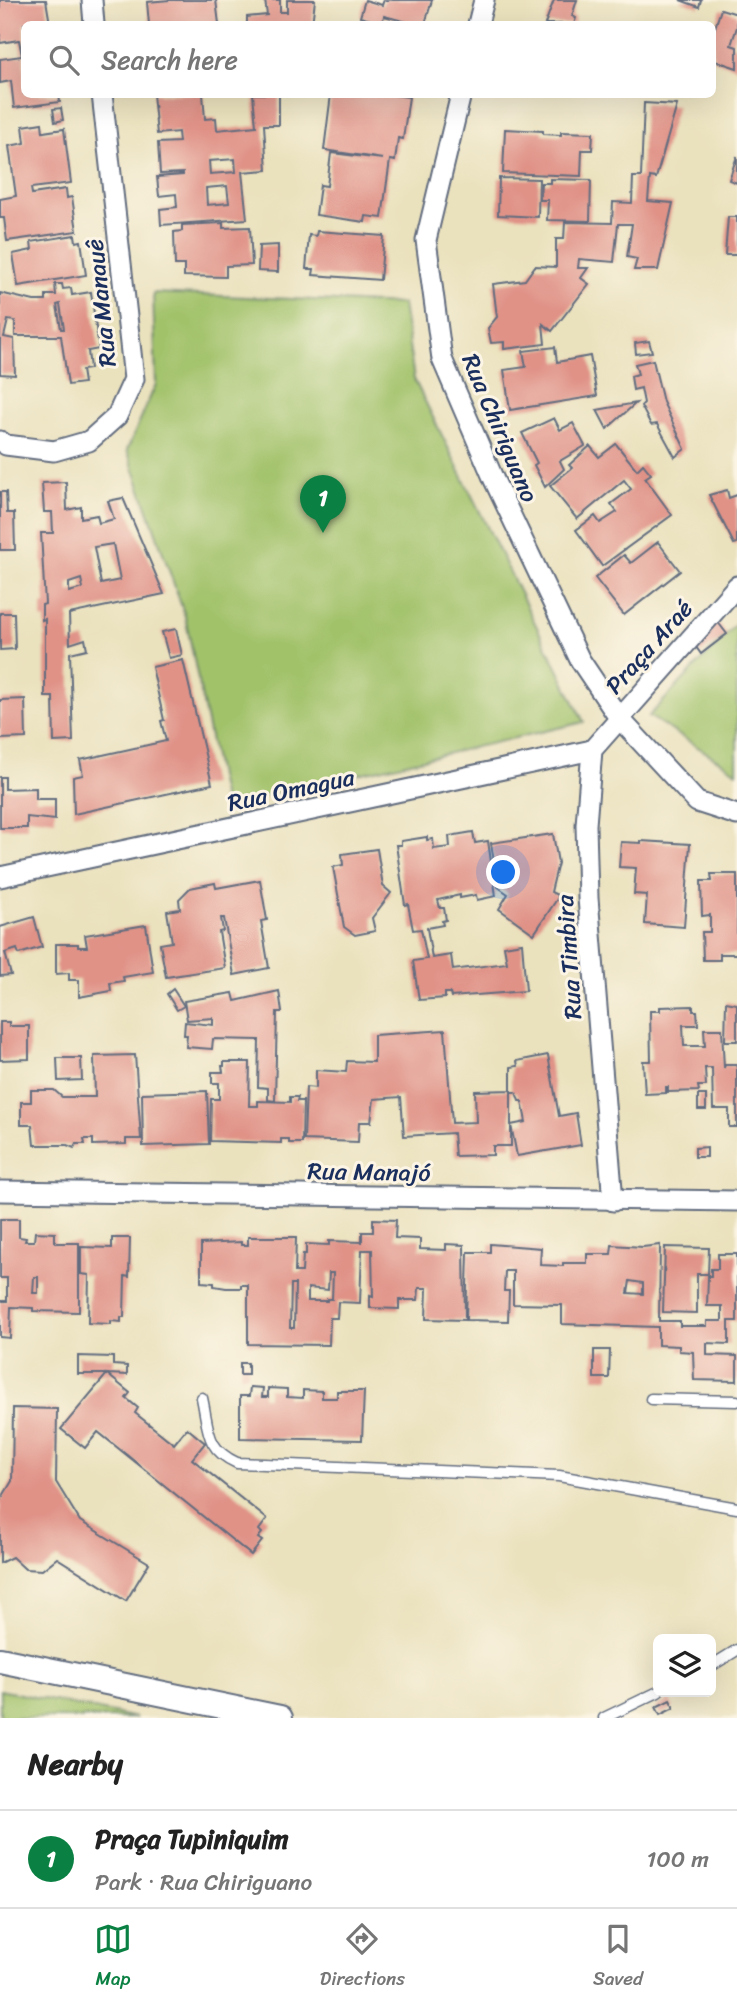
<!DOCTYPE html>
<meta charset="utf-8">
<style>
body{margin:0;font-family:Sriracha,sans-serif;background:#f2f2f2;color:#222}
.controls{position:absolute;right:21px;bottom:21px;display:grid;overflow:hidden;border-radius:10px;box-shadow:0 7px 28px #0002}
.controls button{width:63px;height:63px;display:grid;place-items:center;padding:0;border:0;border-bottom:2px solid #e0e0e0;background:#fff;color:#222;font:35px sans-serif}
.you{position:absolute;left:504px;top:873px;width:24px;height:24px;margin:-18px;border:5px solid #fff;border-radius:50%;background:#1a73e8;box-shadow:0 0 0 10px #1a73e833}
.badge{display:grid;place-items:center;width:46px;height:46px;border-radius:50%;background:#0b8043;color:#fff;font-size:23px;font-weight:700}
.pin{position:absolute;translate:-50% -58px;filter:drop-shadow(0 2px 4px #0008)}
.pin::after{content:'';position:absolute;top:37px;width:24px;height:21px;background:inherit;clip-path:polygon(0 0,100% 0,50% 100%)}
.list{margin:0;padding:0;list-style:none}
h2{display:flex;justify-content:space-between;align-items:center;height:91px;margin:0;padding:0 28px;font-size:30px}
h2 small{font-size:23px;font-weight:400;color:#767676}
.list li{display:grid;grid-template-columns:46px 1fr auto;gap:21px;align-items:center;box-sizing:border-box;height:98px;padding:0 28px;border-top:2px solid #e0e0e0}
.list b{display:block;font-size:26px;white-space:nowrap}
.list p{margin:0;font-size:23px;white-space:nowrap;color:#767676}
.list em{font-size:23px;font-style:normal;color:#767676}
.icon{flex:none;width:38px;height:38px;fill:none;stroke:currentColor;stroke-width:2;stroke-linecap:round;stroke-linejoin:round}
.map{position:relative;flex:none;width:737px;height:1718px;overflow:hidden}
.search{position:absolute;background:#fff;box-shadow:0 7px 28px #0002;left:21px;right:21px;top:21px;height:77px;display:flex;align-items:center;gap:18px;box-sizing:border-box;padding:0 24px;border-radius:10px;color:#767676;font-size:26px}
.sheet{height:189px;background:#fff}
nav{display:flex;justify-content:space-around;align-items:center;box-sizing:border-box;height:98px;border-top:2px solid #e0e0e0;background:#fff;font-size:19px;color:#767676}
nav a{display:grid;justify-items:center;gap:4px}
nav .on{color:#0b8043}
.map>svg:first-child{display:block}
</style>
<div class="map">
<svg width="737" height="1718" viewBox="0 0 737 1718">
<rect width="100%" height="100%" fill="#fcf5e5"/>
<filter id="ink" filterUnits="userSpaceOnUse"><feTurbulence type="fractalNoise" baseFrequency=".0143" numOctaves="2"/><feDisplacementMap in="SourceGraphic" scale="14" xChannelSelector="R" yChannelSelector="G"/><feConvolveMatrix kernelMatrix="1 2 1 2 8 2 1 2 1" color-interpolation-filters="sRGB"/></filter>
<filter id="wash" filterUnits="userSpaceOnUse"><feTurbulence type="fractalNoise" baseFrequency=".00686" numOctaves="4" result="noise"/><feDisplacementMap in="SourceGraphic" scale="28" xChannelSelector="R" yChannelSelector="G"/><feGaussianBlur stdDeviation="1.57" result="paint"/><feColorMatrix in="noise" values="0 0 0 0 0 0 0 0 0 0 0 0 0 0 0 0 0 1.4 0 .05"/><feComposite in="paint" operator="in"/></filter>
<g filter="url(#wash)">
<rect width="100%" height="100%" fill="#eae1bd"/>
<g fill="#a2c26a" stroke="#5e7864" stroke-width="2">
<polygon points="153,293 403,304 414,379 584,722 224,805 185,616 127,450 156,384"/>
<polygon points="737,623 737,772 649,716"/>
<polygon points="0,1690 118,1714 136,1718 0,1718"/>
</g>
<g id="blocks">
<g fill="#e09287" fill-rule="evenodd">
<polygon points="0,0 46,0 50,24 24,24 24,94 59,94 60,102 14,108 11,81 0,83 0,59 22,56 19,40 0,43"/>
<polygon points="170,0 216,0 219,24 149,24 147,2"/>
<polygon points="265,0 280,0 280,12 287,12 287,0 315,0 312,24 247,24 247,17 267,15"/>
<polygon points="365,0 382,5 384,0 432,0 425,24 415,24 384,16 382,23 360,17"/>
<polygon points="554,0 577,0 572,16 576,18 574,24 545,24"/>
<polygon points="680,0 701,0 699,7"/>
<polygon points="721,9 737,14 737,27 731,45 737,47 737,68 713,60 713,34"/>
<path d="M153,94H203L205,119L216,118L217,130L256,126L253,94H279V125H264L267,170L242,172L247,219L161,225L160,209L177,207L176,194L159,196L157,177L183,175V173L160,174L158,143L179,142L178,132L157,134ZM235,159L236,172L210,174L209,161ZM227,186L229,203L207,205L206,188Z"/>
<polygon points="331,94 386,94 409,97 403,139 398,138 395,161 390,160 382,218 366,216 365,222 316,215 320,185 327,186 331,153 383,159 324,150"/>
<polygon points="644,103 677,105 656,178 650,177 648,201 673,203 658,270 634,270 637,259 627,257 632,224 618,224 614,262 579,259 578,268 588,268 581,278 589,284 552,331 543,324 545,344 504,349 504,342 491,343 488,328 497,317 493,284 525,280 535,266 556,267 556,239 564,239 565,222 612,223 613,202 632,203 633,177 641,177"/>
<polygon points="61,108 63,120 55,122 53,109"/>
<polygon points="42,123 43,132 64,129 71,183 31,188 32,194 66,189 67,198 72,197 77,231 7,241 4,218 0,218 0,199 16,196 9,146 25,143 23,126"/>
<polygon points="505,129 543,131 543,134 561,135 561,132 593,133 592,150 582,150 581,176 503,173"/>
<polygon points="737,156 737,183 729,180"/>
<polygon points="499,178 539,179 538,217 498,215"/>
<polygon points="550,179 591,180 590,221 547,220 548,200 540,200 541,183 550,183"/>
<polygon points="728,217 737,217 737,255 725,255"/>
<polygon points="223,223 223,228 250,227 252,265 226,266 226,277 184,276 184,265 175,265 174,232 182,231 182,225"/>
<polygon points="317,231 384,236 380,280 313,275 314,269 306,269 309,235 316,236"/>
<polygon points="75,235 76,242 81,241 86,275 18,286 13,254 32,250 31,242"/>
<polygon points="278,245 278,272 258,271 259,246"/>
<path d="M55,284H62L63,289L71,288L72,295L91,292L99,349L88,351L90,369L82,370L84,383L68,385L61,336H15V321L8,320L4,337L14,339L15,375L0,374V293L34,301H46V295H56ZM60,304L64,329H61L57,305Z"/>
<polygon points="649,341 652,352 636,354 635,343"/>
<polygon points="555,347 557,362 590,356 597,396 510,410 504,370 526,367 523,351"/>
<polygon points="653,360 663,402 685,449 675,457 657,424 651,425 641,406 644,403 641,388 633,390 631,376 638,374 635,364"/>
<polygon points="636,403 607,429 597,410"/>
<polygon points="554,418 560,430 573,423 585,446 560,461 564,469 545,487 534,465 537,463 522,433"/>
<polygon points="616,444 637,470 643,464 651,474 645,478 672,515 602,566 576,530 595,516 600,523 617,512 611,504 631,489 624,480 577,519 550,486 572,468 569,465 590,446 599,457"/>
<path d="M66,482L67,510L81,507V518L97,515L99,523L114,519L108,501L123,498L164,594L69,614L70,644L85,639L87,649L70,653L73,741L54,742L53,697H45V619L42,620V605L45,604L41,533H53L52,512H44L42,483ZM113,544L120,580L101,584L94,547ZM81,579L83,588L69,592V583Z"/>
<polygon points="727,490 729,498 737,495 737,543 734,544 709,495"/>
<polygon points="0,492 6,492 7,513 14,513 15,550 0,550"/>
<polygon points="658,542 680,571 624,615 595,578 624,555 631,563"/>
<polygon points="0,613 14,613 15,649 0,650"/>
<polygon points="717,621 727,634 701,654 691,640"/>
<polygon points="176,629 182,655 169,658 162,632"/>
<polygon points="183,660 212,784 74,814 73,777 83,775 80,760 166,741 161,721 164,720 152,667"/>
<polygon points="25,699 26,738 0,739 0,700"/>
<polygon points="0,777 5,777 5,789 36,788 36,799 55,799 55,820 27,817 27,828 0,828"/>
<polygon points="473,832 475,843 488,841 496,896 477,900 476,895 460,898 460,895 438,900 440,908 444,908 446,920 442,921 443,925 427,928 432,958 451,955 453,970 507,963 504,946 522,943 526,991 451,997 450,993 445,993 445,998 419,1000 413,961 427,959 421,929 413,930 408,904 405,905 396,845 401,845 401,841 427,837 427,840 433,839 434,849 450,847 449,836"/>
<polygon points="553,834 558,863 551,892 559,896 534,934 499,909 508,894 498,887 491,843"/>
<polygon points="641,841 690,844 684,927 645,924 647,895 634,894 636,868 619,867 621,842 641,843"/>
<polygon points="377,849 383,886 391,893 372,918 375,931 355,935 344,927 333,867 343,865 342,854"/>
<polygon points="711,874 737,874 737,954 720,954 720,960 703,960 702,932 710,932 710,915 702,916 701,881 712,881"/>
<polygon points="260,880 267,920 261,921 269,968 234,975 224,918 221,918 223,931 219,932 225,968 166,977 160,944 172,942 167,911 180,909 179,899 190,888 215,883 216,888"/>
<polygon points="34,917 42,947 19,954 17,949 5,953 11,975 0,976 0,927"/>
<polygon points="146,925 153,972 123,977 124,981 110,983 111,991 79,997 79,980 69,980 69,973 56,974 56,944 78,944 78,947 87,947 85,935"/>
<polygon points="173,989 184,1006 177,1010 167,994"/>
<polygon points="279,991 282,1012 277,1012 275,1101 268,1100 268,1088 258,1087 259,1040 213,1039 212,1049 186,1047 187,1035 184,1035 185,1022 213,1025 213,1018 187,1020 184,1001 233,993 235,1001"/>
<polygon points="726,1002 737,1004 737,1041 725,1041"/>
<polygon points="693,1006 693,1011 697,1011 698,1025 683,1025 684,1046 705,1046 704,1029 722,1029 724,1068 725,1065 736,1065 737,1068 737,1127 729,1127 729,1109 713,1109 712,1068 705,1068 706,1086 698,1086 699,1091 668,1092 668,1087 666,1087 666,1093 645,1094 643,1061 651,1061 650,1011 660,1011 660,1007"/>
<polygon points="0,1022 9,1022 9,1026 29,1026 29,1059 0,1060"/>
<path d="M445,1030L452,1123L476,1122L475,1091L511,1090V1067L518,1066L517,1061L548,1055L559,1116L576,1113L581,1145L517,1156L511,1125V1146H493V1155L455,1156L453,1133L404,1136L401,1097L374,1099L371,1122H359L358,1142L304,1140L306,1087L316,1088V1070L346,1072L347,1061L374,1062V1035ZM511,1092H516L519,1101H522L526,1122L511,1125Z"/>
<polygon points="135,1055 141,1139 126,1139 126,1144 93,1145 93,1139 84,1139 85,1144 76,1144 74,1148 67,1145 34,1145 32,1125 21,1125 21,1102 31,1102 31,1090 54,1090 62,1097 95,1097 94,1056"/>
<polygon points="57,1058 81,1058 82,1080 58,1081"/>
<polygon points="224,1062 250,1062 249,1106 258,1106 258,1101 290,1102 290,1097 298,1097 297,1101 303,1101 302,1143 289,1143 289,1139 281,1139 281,1143 210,1141 211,1099 219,1099 219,1083 212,1083 212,1072 223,1072 222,1066 224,1066"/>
<polygon points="207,1091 209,1144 143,1146 142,1093"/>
<rect x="698" y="1095" width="8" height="15"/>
<polygon points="707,1147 707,1157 695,1157 695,1148"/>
<path d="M0,1219H19V1237L26,1238L25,1241H34L35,1232L55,1233V1243H79V1312L33,1311V1308L11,1307L10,1338L0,1337V1301H7V1278H0ZM34,1277H38V1293H33Z"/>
<path d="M373,1219L396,1220L395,1238L420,1239V1249L446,1250V1244L464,1245L465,1320L426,1319L427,1288H419L418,1300H399V1309L370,1308V1296L373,1297L372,1250H362L360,1303L338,1302L337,1318H330L329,1345L248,1344V1285H241V1288H226L214,1286V1283L201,1282V1244L241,1242V1245H248V1237H296L295,1272H302L303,1254H306V1244L329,1245V1241L362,1242V1232H373ZM329,1273H333L332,1299H327V1301H308V1288L328,1290ZM291,1284H295L294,1328H290Z"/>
<polygon points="112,1238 130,1238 129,1277 125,1276 124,1317 121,1317 121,1322 111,1321 111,1324 88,1323 89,1275 81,1274 81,1247 112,1248"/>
<path d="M490,1244L541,1248L540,1265L563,1266V1263H587V1254H611L612,1245L643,1247L660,1245L659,1321H680V1326H707V1321H722V1306H707L708,1276H711V1269H718V1254H737V1321H729V1344L707,1343V1355L737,1356V1381L694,1380L693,1352L679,1351V1346L658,1345V1327L562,1324V1305L513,1304V1271H505L504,1291H509L508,1321L466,1320L468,1252H490ZM630,1281L643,1283V1294L628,1293Z"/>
<polygon points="665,1247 709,1248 708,1274 697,1274 697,1313 663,1312"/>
<polygon points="594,1350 610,1350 609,1378 594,1378"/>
<polygon points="78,1356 113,1357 113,1365 127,1366 127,1375 107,1374 130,1393 126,1398 138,1408 135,1413 174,1444 187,1428 205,1443 192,1459 267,1519 259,1530 262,1533 258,1538 262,1541 251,1555 98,1432 85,1448 61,1429 107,1374 78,1374"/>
<rect x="240" y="1363" width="8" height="12"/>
<polygon points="250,1387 263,1388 262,1397 268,1397 268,1388 287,1389 287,1397 303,1398 303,1390 322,1391 322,1398 337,1398 337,1391 364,1391 362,1440 240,1438 240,1396 249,1396"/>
<polygon points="13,1408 57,1409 56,1482 80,1521 149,1563 126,1601 57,1558 42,1570 25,1569 12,1557 0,1563 0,1501 12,1481"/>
<polygon points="670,1700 674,1708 660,1715 656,1707"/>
</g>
</g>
</g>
<g filter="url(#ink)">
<use href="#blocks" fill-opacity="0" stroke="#636d7f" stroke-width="2"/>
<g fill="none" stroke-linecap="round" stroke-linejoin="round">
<g stroke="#636d7f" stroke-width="13">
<g id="service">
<path d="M202,1398C209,1429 205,1449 237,1463L559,1476L737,1508"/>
<polyline points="651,1399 737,1401"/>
<polyline points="711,1666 737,1650"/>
<polyline points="604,1718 658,1692"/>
</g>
</g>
<g stroke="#636d7f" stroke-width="23">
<g id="minor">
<polyline points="92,0 94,24"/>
<polyline points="478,24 484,0"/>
<polyline points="461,94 426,240 442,359 494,480 580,660 619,718 697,802 737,815"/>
<polyline points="0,441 6,445 54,451 89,441 117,416 134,379 102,94"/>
<polyline points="0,877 592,750"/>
<polyline points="0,1191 737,1201"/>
<polyline points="613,1201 588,898 586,825 592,750 737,586"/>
</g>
</g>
<g stroke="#636d7f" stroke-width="28">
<polyline id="tertiary" points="0,1660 280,1718"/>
</g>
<use href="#service" stroke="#fff" stroke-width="10"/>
<use href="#minor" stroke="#fff" stroke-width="19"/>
<use href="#tertiary" stroke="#fff" stroke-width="24"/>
</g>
</g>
<g text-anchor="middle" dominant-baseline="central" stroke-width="6" stroke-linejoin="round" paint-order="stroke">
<g font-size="24" fill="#1b2f5e" stroke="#fcf5e5">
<text transform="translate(101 303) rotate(-96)">Rua Manauê</text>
<text transform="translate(500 428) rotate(67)">Rua Chiriguano</text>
<text transform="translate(649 647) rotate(-48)">Praça Araé</text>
<text transform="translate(291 790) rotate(-12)">Rua Omagua</text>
<text transform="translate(569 957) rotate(-94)">Rua Timbira</text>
<text transform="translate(369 1172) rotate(1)">Rua Manajó</text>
</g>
</g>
</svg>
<div class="controls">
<button><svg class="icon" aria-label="layers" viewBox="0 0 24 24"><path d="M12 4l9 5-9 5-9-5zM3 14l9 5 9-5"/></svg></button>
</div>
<div class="you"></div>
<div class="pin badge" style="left:323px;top:533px">1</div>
<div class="search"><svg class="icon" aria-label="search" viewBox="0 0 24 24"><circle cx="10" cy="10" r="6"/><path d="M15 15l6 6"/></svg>Search here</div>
</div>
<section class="sheet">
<h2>Nearby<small></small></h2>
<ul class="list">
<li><span class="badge">1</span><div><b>Praça Tupiniquim</b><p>Park · Rua Chiriguano</p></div><em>100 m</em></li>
</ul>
</section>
<nav>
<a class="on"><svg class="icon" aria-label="map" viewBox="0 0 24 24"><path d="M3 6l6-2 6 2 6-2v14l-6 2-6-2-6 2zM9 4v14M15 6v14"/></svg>Map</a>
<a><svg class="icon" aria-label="directions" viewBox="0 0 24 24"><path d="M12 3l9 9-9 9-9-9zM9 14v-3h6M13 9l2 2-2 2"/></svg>Directions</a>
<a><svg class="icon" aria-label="saved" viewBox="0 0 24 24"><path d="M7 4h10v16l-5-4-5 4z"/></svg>Saved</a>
</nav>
